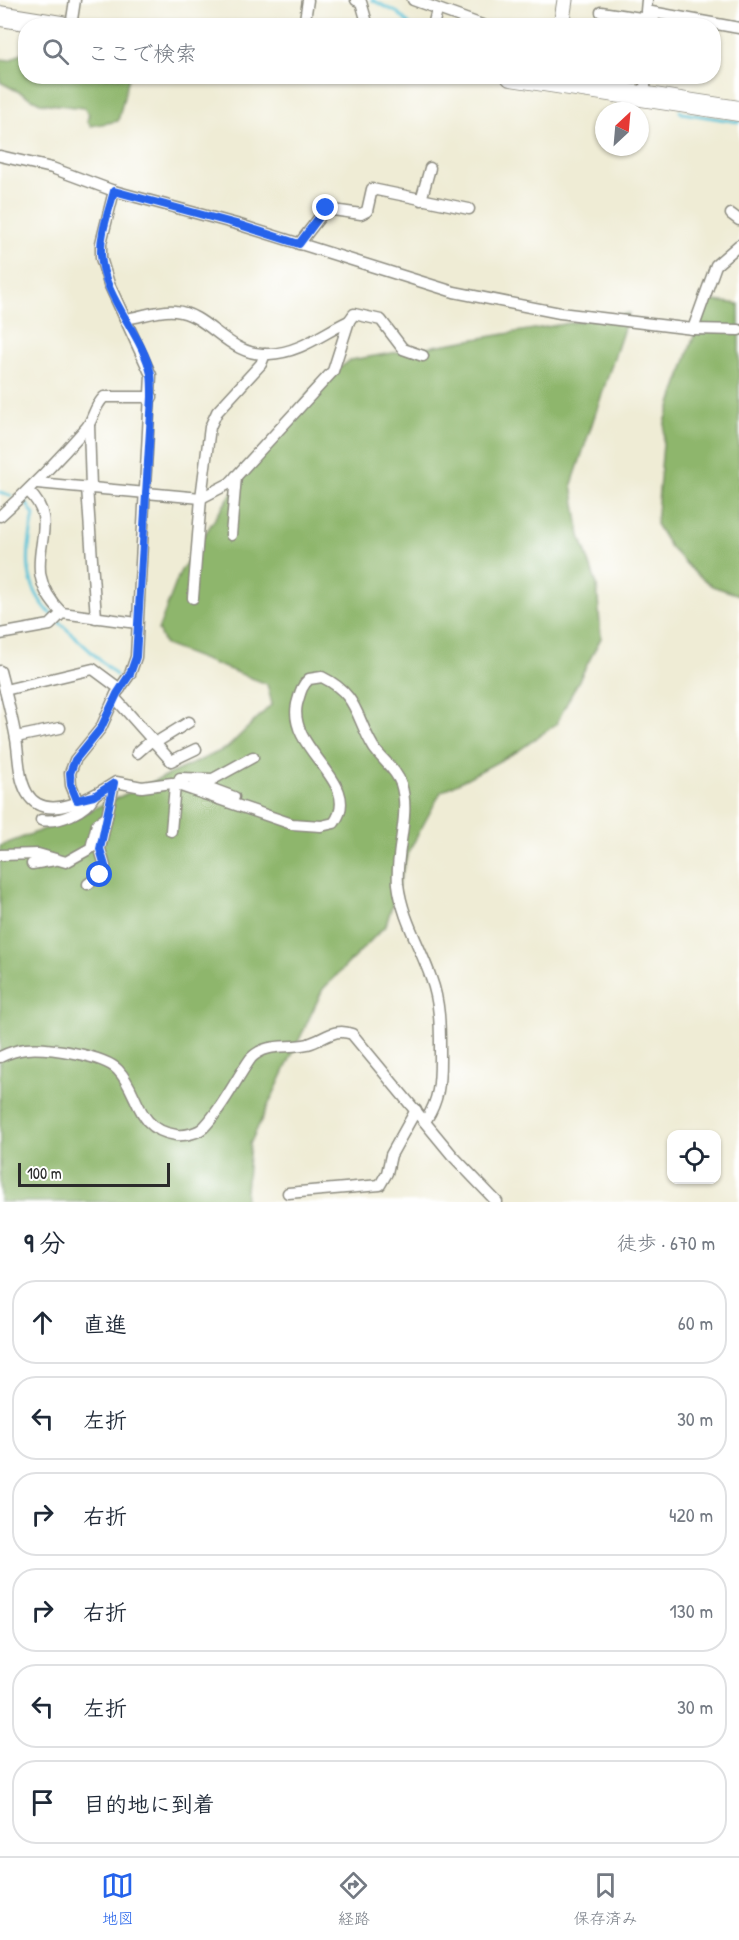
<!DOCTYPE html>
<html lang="ja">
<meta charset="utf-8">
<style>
body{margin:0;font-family:"Patrick Hand","Klee One",sans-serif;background:#f2f2f3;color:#1f2937}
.controls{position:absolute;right:18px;bottom:18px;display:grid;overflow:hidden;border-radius:12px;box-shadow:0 2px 4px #0004}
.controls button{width:54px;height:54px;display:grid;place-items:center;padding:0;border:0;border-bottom:2px solid #e0e1e3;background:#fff;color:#1f2937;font:30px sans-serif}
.compass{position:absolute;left:595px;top:102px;width:54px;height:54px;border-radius:50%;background:#fff;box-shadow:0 2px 4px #0004;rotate:26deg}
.scale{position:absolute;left:18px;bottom:15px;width:152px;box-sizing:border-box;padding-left:6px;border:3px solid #2b2b2b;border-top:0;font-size:16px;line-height:21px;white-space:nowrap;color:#2b2b2b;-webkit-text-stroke:4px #fff;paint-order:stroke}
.stop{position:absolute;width:18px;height:18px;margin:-14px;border:4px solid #2563eb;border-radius:50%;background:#fff}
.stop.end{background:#2563eb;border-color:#fff;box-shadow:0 2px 6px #0008}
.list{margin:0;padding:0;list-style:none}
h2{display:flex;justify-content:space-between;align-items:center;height:78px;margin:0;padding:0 24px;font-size:26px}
h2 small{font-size:20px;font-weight:400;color:#747a83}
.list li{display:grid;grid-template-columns:39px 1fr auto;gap:18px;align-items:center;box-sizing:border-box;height:84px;margin:0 12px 12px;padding:0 12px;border:2px solid #e0e1e3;border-radius:24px}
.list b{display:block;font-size:22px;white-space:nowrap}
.list em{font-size:20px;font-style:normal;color:#747a83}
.icon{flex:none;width:33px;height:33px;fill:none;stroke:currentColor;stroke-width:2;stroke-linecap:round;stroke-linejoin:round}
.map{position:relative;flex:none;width:739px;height:1202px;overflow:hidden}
.search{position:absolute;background:#fff;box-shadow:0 2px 4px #0004;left:18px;right:18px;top:18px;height:66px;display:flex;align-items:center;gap:15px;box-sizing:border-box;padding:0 21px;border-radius:24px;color:#747a83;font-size:22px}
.sheet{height:654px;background:#fff}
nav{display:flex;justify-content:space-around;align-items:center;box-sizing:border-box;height:84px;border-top:2px solid #e0e1e3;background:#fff;font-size:16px;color:#747a83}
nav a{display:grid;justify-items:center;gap:3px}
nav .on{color:#2563eb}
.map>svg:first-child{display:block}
</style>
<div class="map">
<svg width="739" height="1202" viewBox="0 0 739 1202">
<rect width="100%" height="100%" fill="#fff"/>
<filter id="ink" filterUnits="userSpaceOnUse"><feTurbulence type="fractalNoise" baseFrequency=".0167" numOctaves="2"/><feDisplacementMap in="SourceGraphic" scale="12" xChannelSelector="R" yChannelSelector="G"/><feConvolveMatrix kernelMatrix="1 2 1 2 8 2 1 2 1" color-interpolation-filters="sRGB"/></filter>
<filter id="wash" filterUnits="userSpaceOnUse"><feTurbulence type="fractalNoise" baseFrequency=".008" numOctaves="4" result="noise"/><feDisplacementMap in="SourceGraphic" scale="24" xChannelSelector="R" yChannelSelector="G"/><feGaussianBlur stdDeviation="1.35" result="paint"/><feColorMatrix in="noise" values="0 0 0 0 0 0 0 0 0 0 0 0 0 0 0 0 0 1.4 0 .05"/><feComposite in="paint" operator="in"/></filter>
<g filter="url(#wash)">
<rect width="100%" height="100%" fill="#efecd5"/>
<g fill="#8eb66c" stroke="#5c704c" stroke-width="1.5">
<polygon points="25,51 26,76 129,77 118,121 91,126 87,121 89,114 84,108 40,103 0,82 0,59 10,60"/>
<polygon points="706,300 739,304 739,595 712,586 694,572 670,547 656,524 665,422"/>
<polygon points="629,313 572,484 580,536 597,585 601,638 556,724 518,751 441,792 408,853 386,925 323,989 250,1144 245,1202 0,1202 0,846 73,818 227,748 272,704 267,684 165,645 158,630 180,572 239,482 316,384 351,360"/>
</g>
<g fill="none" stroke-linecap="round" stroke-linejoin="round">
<g stroke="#5bc3d8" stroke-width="3">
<polyline points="372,0 398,13 411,26"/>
<polyline points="615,82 636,87"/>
<polyline points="680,111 682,113 739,122"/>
<polyline points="0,492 11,496"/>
<path d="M25,501L34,515C26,554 22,586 53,616"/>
<polyline points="58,621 116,675"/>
</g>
</g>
</g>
<g filter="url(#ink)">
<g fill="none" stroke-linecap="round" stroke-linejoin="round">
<g stroke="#8d8c80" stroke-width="13">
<g id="street">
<polyline points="356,0 361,2 368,26"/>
<polyline points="413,0 485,26"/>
<polyline points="647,0 646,11 739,28"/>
<polyline points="601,12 654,20"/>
<polyline points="71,26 75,0"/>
<polyline points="304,26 308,0"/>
<polyline points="433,26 437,10"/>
<polyline points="644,98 646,76"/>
<polyline points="0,156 52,168 114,191 240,225 454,292 560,313 693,329 739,330"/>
<polyline points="421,200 430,168"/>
<polyline points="731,214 739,220"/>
<polyline points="299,244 326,209 361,214 367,211 372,189 469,209"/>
<polyline points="349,321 354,314 381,320 403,349 423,356"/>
<polyline points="693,329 716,265 739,245"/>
<polyline points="89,425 91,488"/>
<path d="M37,483L201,498L230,483L333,371L349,321C323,333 300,353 269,354C228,357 210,314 175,311C160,309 141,317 125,319"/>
<polyline points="87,487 96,618"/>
<path d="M28,491C69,529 11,562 62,613"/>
<path d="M0,516C30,489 59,459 86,428C94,419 93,408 104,397H152"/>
<polyline points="231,535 236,476"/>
<polyline points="193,598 201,498 210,427 217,412 261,364 265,354"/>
<polyline points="0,634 50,625 62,613 137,623"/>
<path d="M0,671C6,694 12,716 16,739C19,756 18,777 27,793C45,825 94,796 116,782L142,787L172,783L292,824L321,826L334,823C364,782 287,751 297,704C300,694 301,686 309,679L322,677C359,695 355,717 374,748C382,760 397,770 401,784C411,815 395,851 398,884C402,918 420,946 431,978C441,1005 440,1031 440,1059C440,1083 439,1100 426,1120"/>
<polyline points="5,690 93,669 120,689"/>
<polyline points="115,698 171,761 196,749"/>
<polyline points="16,737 60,728"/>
<polyline points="155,743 189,722"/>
<polyline points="137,753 152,740"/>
<polyline points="180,778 213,779 253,757"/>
<polyline points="194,782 234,797"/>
<polyline points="77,800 71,785 70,773 75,760 101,728 116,694 130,674 136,657 151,375 109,284 101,258 101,243 114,191"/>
<path d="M41,820C59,823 85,812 94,796"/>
<polyline points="171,831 175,785"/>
<polyline points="0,855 38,854 66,862 91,848 97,824 107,817"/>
<polyline points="32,864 55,860"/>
<polyline points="88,884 100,875 105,866 100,849 114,784"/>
<path d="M0,1057C8,1053 17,1050 26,1049C46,1047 104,1055 118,1070C140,1093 135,1129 176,1135C185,1136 199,1133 205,1126C223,1107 236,1079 251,1058C267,1042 288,1049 308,1044C325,1039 335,1027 352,1034L452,1155L497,1202"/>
<polyline points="288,1193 380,1185 387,1173 391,1155 416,1110"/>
</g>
</g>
<g stroke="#8d8c80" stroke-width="17">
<polyline id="secondary" points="561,26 565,0"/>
</g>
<g stroke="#8d8c80" stroke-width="22">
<g id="highway">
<polyline points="0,16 62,26"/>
<polyline points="511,76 739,111"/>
</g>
</g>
<use href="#street" stroke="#fff" stroke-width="10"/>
<use href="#secondary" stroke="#fff" stroke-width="15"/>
<use href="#highway" stroke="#fff" stroke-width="20"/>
</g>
</g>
<g fill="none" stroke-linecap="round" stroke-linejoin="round" filter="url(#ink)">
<path stroke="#2563eb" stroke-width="8" d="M100,875L105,866L100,849L114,783L94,796L77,800L71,785L70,773L75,760L101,728L117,694L130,674L136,657L152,397C152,390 152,381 151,374C142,333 103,298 101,254C100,233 109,211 114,191L240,225L299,244L326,208"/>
</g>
</svg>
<div class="controls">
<button><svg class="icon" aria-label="locate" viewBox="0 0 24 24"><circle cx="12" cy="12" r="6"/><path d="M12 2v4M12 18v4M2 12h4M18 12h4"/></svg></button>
</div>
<svg class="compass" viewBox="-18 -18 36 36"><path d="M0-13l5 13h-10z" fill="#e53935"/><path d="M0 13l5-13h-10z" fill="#747a83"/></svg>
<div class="scale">100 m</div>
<div class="stop" style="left:100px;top:875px"></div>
<div class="stop end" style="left:326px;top:208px"></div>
<div class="search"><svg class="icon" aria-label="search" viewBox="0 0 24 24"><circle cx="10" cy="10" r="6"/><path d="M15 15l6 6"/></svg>ここで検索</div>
</div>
<section class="sheet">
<h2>9 分<small>徒歩 · 670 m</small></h2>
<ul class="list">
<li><svg class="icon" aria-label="ahead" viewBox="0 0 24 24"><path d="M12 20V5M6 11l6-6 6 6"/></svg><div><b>直進</b></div><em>60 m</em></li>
<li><svg class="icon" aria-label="left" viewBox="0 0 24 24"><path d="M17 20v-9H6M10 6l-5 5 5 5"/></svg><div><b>左折</b></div><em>30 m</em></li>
<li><svg class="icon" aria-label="right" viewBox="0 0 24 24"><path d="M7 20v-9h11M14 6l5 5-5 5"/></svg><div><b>右折</b></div><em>420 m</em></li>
<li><svg class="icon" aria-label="right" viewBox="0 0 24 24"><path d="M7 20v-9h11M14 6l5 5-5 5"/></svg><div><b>右折</b></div><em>130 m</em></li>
<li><svg class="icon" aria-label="left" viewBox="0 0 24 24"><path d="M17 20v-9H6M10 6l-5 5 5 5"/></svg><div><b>左折</b></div><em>30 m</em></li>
<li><svg class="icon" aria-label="arrive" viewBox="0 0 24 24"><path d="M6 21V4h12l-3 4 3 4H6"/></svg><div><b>目的地に到着</b></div></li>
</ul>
</section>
<nav>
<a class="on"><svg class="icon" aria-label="map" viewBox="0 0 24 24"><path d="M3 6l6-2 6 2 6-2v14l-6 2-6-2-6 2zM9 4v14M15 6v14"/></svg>地図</a>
<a><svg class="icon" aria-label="directions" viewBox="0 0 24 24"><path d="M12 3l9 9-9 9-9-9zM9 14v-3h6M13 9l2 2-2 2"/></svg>経路</a>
<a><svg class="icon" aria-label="saved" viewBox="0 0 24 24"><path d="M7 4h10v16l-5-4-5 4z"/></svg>保存済み</a>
</nav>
